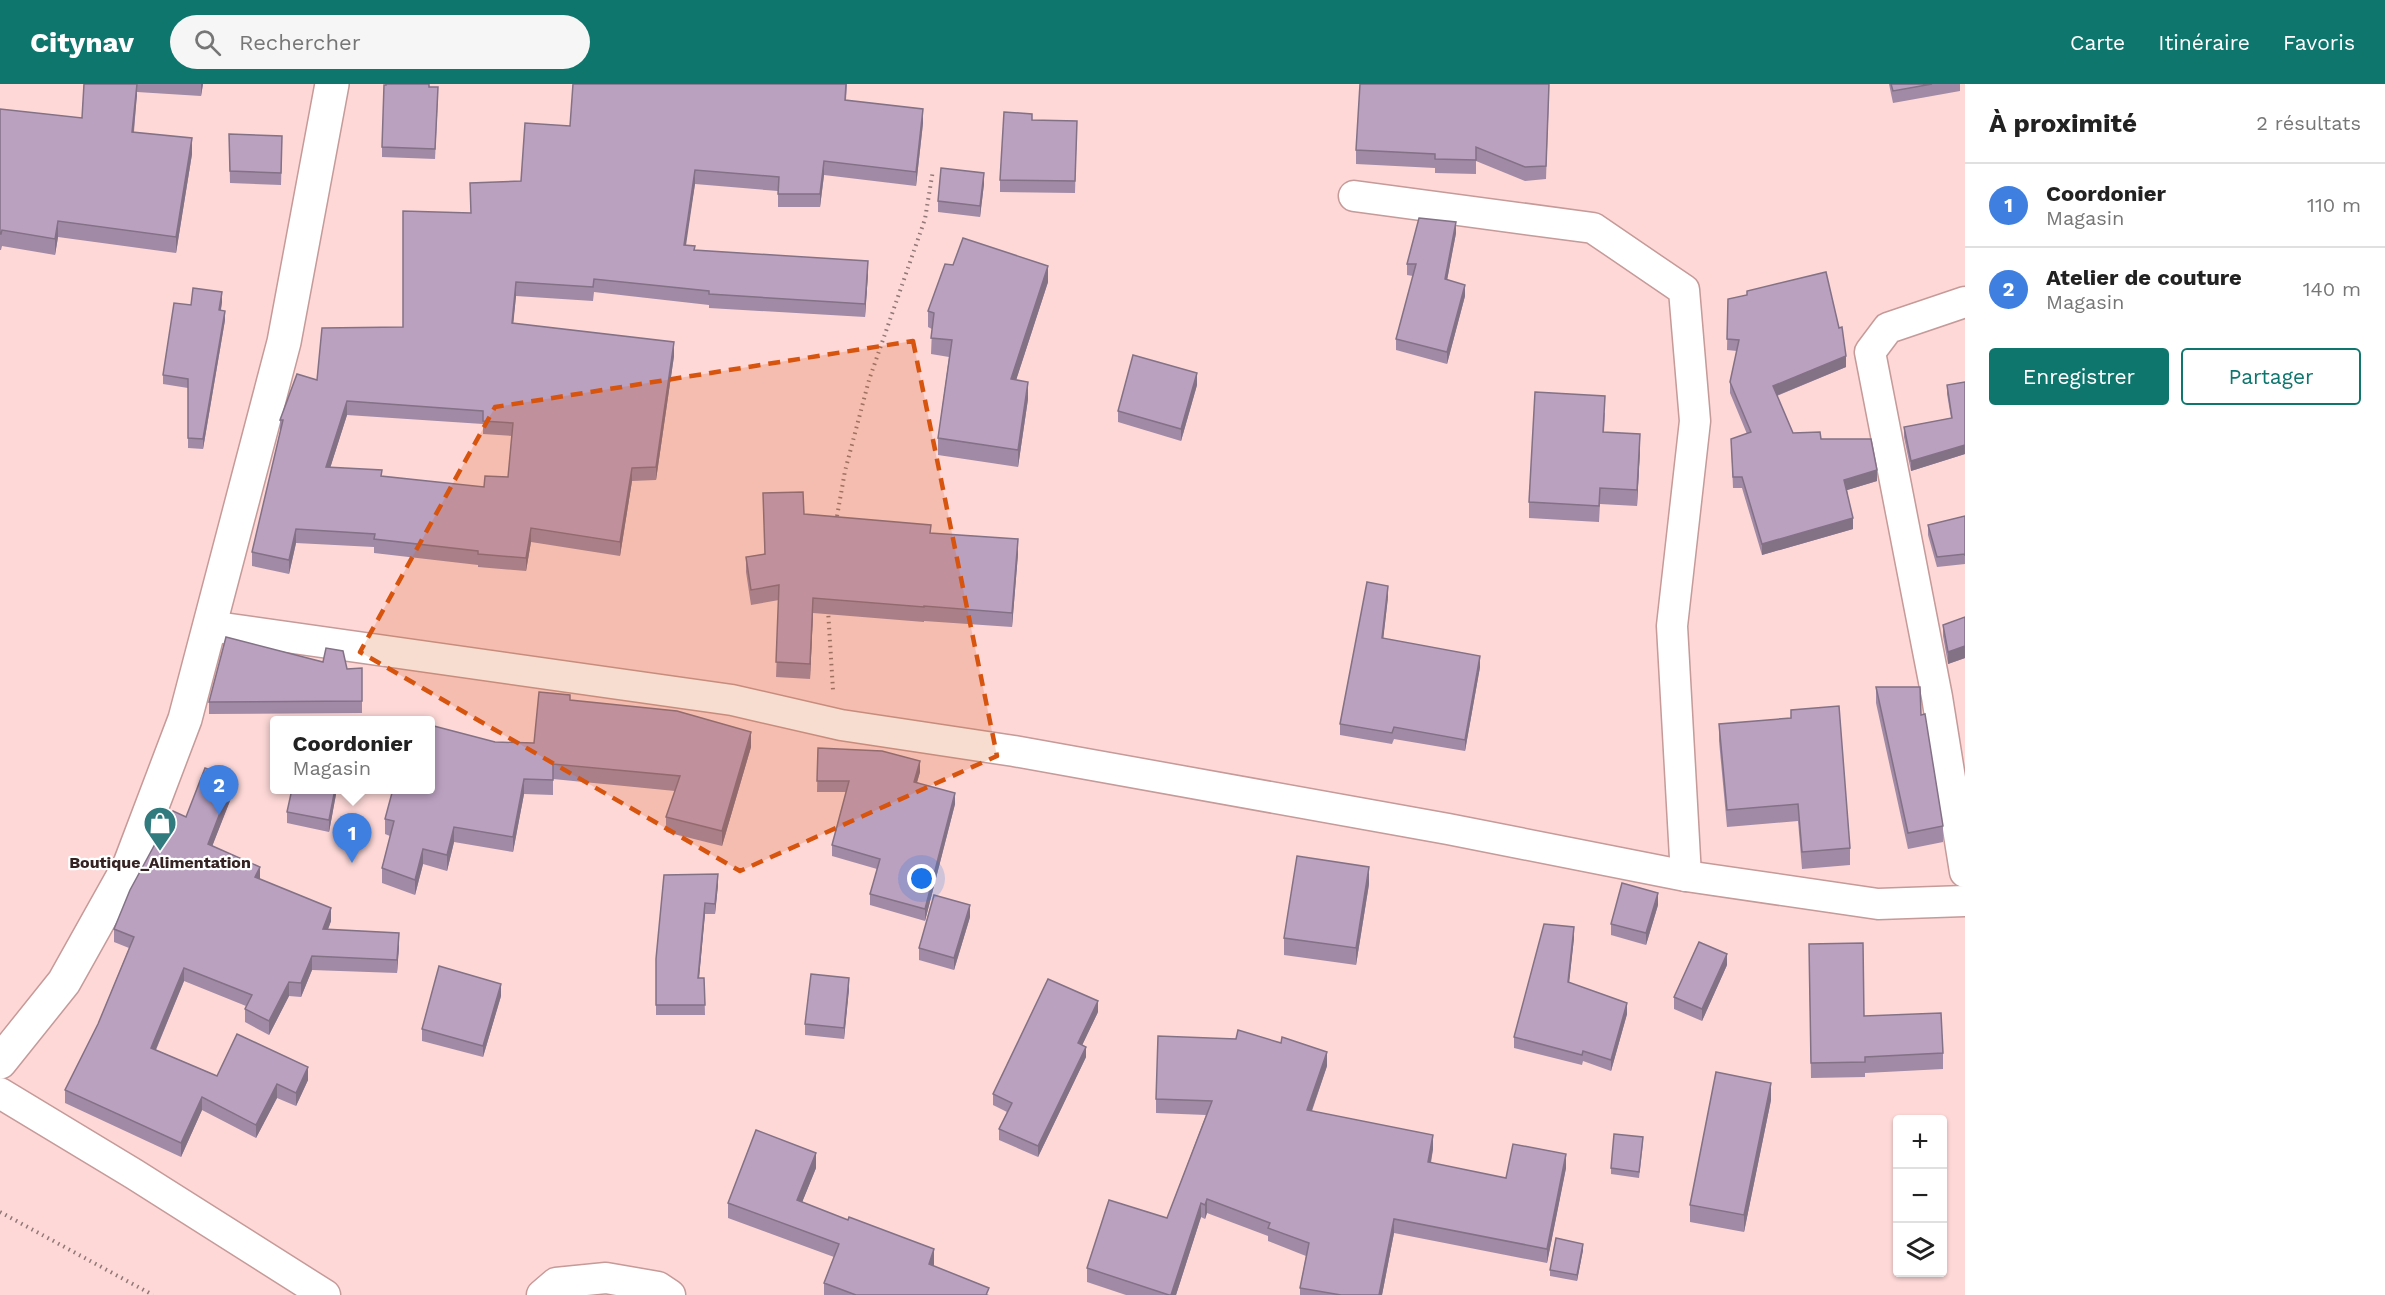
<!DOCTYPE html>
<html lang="fr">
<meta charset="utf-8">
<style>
body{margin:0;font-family:"Work Sans",sans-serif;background:#f6f6f6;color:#222}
.controls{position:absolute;right:18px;bottom:18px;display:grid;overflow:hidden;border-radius:6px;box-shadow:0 2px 4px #0004}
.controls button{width:54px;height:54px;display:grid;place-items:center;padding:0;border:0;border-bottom:2px solid #e0e0e0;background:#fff;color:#222;font:30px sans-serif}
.you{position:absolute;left:922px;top:795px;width:21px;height:21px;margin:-15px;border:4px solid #fff;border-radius:50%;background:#1a73e8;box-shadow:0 0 0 9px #1a73e833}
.badge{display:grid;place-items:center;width:39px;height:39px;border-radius:50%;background:#0f766e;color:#fff;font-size:20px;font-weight:700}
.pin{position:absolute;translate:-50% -50px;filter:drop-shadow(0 2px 3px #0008)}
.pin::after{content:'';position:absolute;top:32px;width:21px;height:18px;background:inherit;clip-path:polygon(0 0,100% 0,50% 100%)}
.popup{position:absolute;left:270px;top:632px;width:165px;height:78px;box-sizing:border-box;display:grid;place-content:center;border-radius:6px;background:#fff;filter:drop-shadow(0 2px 4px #0005);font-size:20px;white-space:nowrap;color:#767676}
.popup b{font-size:22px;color:#222}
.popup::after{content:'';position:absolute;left:50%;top:100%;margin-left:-12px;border:12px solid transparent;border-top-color:#fff}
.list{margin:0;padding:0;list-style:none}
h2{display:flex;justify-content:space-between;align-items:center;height:78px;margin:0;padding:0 24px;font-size:26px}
h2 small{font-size:20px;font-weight:400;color:#767676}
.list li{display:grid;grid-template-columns:39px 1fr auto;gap:18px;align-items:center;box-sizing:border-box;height:84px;padding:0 24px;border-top:2px solid #e0e0e0}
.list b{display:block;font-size:22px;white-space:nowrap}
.list p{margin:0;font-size:20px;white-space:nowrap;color:#767676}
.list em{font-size:20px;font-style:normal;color:#767676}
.actions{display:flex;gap:12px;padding:18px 24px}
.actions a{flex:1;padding:14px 0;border:2px solid #0f766e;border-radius:6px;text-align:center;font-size:21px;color:#0f766e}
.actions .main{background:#0f766e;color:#fff}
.icon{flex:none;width:33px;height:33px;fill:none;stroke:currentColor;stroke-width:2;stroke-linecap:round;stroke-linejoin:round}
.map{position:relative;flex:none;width:1965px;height:1211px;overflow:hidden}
header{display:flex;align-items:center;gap:36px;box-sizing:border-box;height:84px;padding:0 30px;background:#0f766e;color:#fff}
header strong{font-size:28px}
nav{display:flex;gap:33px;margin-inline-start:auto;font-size:21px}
.search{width:420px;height:54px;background:#f6f6f6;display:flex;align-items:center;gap:15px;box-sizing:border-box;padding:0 21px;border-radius:33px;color:#767676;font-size:22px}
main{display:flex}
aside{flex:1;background:#fff}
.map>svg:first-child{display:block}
</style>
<header>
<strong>Citynav</strong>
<div class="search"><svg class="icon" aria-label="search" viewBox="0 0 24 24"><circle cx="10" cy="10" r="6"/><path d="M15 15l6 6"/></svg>Rechercher</div>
<nav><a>Carte</a><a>Itinéraire</a><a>Favoris</a></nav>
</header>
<main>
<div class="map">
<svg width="1965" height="1211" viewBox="0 0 1965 1211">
<rect width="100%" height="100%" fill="#fdd8d7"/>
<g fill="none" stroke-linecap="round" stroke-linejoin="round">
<g stroke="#c59a99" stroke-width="33">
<g id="street">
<polyline points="1354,112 1593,144 1684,206 1695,337 1672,542 1686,792"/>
<polyline points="1965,218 1888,244 1870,268 1937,613 1965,788"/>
<polyline points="209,542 732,616 841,641 1014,667 1448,745 1686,792 1878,820 1965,817"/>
<polyline points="0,1009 134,1090 325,1211"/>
<polyline points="542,1211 556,1199 606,1194 658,1203 670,1211"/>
</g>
</g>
<g stroke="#c59a99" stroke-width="36">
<polyline id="secondary" points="0,978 64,898 130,780 185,635 284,258 332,0"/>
</g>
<g stroke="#917776" stroke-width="4" stroke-dasharray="1.5 4.5" stroke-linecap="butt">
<polyline points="836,438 845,387 869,296 925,135 933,86"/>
<polyline points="828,526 833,606"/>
<polyline points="0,1128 153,1211"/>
</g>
<use href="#street" stroke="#fff" stroke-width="30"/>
<use href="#secondary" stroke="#fff" stroke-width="33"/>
</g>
<g fill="#a18aa5" fill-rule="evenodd">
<polygon points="84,0 203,0 201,12 137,8 134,48 192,70 176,169 58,153 55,171 2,162 1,166 0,166 0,25 82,34"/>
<path d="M847,0L846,16L923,39L916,102L824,91L820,123H778V107L695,100L685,161L695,166L868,190L865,233L709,224V221L594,208L593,217L516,212L513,239L674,272L656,396L632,397L620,472L531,458L526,487L478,483V481L374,469V463L296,459L289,490L252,482V468L280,349V336L317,296L403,243L521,97L570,42ZM347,331L483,340V350L512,352L508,393L484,403L382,393L330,384Z"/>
<polygon points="1889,0 1960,0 1960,7 1893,19"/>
<polygon points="429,3 438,14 435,75 382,73 382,63"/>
<polygon points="1549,11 1546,95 1525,97 1476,77 1476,90 1435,89 1435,84 1356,80 1356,66"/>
<polygon points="1032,36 1077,37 1075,109 1000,108 1000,96"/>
<polygon points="229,50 282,64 281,101 230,99"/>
<polygon points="984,100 980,133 938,128 938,117"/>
<polygon points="1456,149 1447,196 1465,212 1447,280 1396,266 1396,255 1413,192 1407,191 1407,180"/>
<polygon points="1048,198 1016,296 1028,315 1018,383 938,371 938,354 949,273 931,270 932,245 928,243 928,227"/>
<polygon points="1728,215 1846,283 1777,312 1793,349 1821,355 1877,397 1847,406 1853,445 1762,471 1742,404 1733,404 1731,355 1747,350 1730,309 1730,298 1737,267 1727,266"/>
<polygon points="222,218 221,226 225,236 203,365 188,364 188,304 163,300 163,291 191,221"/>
<polygon points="1965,298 1965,370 1911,387 1904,353 1904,343 1951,334 1947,310 1947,301"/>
<polygon points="1197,301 1181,357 1118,338 1118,327"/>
<polygon points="1605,328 1604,348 1640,366 1637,422 1600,420 1599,438 1529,434 1529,418"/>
<polygon points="804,430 931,449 1018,470 1012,543 924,537 924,538 813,529 810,595 776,593 779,516 751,521 746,488 746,473 764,470"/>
<polygon points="1965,432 1965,481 1965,480 1937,483 1928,451 1928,441"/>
<polygon points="1388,513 1383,555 1480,583 1465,667 1394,655 1392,660 1340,651 1340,640"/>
<polygon points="1965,533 1965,574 1948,580 1943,552 1943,541"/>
<polygon points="362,584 362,629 209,630 209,618 347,585"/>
<polygon points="1876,603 1921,631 1943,742 1943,758 1908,765 1876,619"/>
<polygon points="570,616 751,663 722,762 666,748 666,733 675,707 553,695 553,711 524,710 513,768 454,758 447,787 423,780 415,811 382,799 382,784 390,752 385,750 385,735 495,658 534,659"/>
<polygon points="1791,626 1850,764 1850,781 1802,785 1798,737 1727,743 1719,657 1719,640 1791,634"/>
<polygon points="818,664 920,688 917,698 955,720 925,837 870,821 870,810 877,785 832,772 832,761 846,708 817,708"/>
<polygon points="337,705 329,748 287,739 287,728"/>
<polygon points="233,709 212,762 260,795 331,837 328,845 399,862 397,889 312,886 301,913 289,912 269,951 245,938 245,925 246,922 184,897 156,966 217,992 308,996 296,1022 277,1014 256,1054 202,1026 181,1073 65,1019 65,1006 98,940 129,864 114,858 114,845 186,733"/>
<polygon points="1369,800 1356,881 1284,871 1284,854"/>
<polygon points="718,801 715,830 705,830 699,894 704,894 705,931 656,931 656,875"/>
<polygon points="1658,821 1646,861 1611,851 1611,840"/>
<polygon points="970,833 954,886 919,876 919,864"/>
<polygon points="1574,854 1569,898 1627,930 1611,987 1583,977 1582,981 1514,964 1514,953"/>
<polygon points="1809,860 1864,932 1943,969 1943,985 1865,989 1865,993 1811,994"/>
<polygon points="1727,881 1702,937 1674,925 1674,913"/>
<polygon points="849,905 844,955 805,951 805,940"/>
<polygon points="501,912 483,973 422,957 422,945"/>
<polygon points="1098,928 1082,961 1086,973 1038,1073 999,1056 999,1045 1007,1028 993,1021 993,1010"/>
<polygon points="1327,982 1312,1027 1433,1065 1431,1079 1506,1094 1566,1084 1547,1179 1394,1149 1382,1211 1300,1211 1300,1204 1306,1172 1268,1157 1268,1152 1207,1129 1205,1135 1201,1133 1176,1211 1126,1211 1087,1198 1087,1184 1167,1134 1206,1031 1156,1029 1156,1015"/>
<polygon points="1771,1016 1744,1148 1690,1138 1690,1121"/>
<polygon points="1643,1059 1639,1094 1611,1090 1611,1084"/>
<polygon points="816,1084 802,1118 934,1180 934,1182 989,1211 824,1211 824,1199 834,1173 728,1134 728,1119"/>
<polygon points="1583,1166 1577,1197 1550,1192 1550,1186"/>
</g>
<g fill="#837186">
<polygon points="137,0 137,11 132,64 132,48"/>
<polygon points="201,0 203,0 201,12"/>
<polygon points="923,25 923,39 916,102 916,88"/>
<polygon points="192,54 192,70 176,169 176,153"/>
<polygon points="824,77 824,91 820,123 820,110"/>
<polygon points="695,86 695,100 684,175 684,161"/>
<polygon points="984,89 984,100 980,133 980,122"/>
<polygon points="58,137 58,153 55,171 55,155"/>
<polygon points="1456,138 1456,149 1445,207 1445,195"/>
<polygon points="868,177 868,190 865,233 865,220"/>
<polygon points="1048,182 1048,198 1011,312 1011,295"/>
<polygon points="516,198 516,212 512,253 512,239"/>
<polygon points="1465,201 1465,212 1447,280 1447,268"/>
<polygon points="222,208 222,218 219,235 219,226"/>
<polygon points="225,227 225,236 203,365 203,355"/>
<polygon points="674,258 674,272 656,396 656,383"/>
<polygon points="1846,272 1846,283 1773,313 1773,302"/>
<polygon points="1197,289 1197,301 1181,357 1181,345"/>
<polygon points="1028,298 1028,315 1018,383 1018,366"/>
<polygon points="347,317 347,331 326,397 326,383"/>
<polygon points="1640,350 1640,366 1637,422 1637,406"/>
<polygon points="1965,361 1965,370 1911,387 1911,377"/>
<polygon points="632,384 632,397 620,472 620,458"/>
<polygon points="1877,386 1877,397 1844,407 1844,396"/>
<polygon points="1853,434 1853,445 1762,471 1762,460"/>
<polygon points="531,444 531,458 526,487 526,474"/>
<polygon points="296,445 296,459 289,490 289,476"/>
<polygon points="1018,455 1018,470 1012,543 1012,529"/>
<polygon points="1388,502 1388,513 1382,566 1382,554"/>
<polygon points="813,514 813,529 810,595 810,580"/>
<polygon points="1965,562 1965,574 1948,580 1948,568"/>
<polygon points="1480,572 1480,583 1465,667 1465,656"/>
<polygon points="751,648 751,663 722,762 722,747"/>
<polygon points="920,677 920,688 914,709 914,698"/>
<polygon points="233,695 233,709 208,773 208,760"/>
<polygon points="524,695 524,710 513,768 513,753"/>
<polygon points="335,705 337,705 329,748 329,736"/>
<polygon points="955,709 955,720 925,837 925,825"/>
<polygon points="454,743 454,758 447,787 447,771"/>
<polygon points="423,765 423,780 415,811 415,796"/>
<polygon points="260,783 260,796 255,793"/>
<polygon points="1369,783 1369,800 1356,881 1356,864"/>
<polygon points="718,790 718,801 715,830 715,820"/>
<polygon points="1658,809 1658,821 1646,861 1646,849"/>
<polygon points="705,819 705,830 698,905 698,894"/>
<polygon points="970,821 970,833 954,886 954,874"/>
<polygon points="331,824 331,837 323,859 323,845"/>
<polygon points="1574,843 1574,854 1568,909 1568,898"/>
<polygon points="399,849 399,862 397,889 397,876"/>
<polygon points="1727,870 1727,881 1702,937 1702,925"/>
<polygon points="312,872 312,886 301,913 301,899"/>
<polygon points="184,884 184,897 151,977 151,964"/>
<polygon points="849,894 849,905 844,955 844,944"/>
<polygon points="289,898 289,912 269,951 269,937"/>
<polygon points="501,900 501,912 483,973 483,962"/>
<polygon points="1098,917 1098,928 1078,970 1078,959"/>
<polygon points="1627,919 1627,930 1611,987 1611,976"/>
<polygon points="1086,963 1086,973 1038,1073 1038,1062"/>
<polygon points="1327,968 1327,982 1307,1040 1307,1026"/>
<polygon points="308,983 308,996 296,1022 296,1009"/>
<polygon points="1771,999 1771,1016 1744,1148 1744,1131"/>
<polygon points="277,1000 277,1014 256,1054 256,1041"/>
<polygon points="202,1013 202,1026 181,1073 181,1059"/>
<polygon points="1433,1051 1433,1065 1428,1092 1428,1078"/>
<polygon points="816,1069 816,1084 797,1131 797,1116"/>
<polygon points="1566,1070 1566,1084 1547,1179 1547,1165"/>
<polygon points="1207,1115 1207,1129 1205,1135 1205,1121"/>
<polygon points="1201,1119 1201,1133 1176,1211 1171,1211"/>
<polygon points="1394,1135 1394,1149 1382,1211 1379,1211"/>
<polygon points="1583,1160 1583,1166 1577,1197 1577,1191"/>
<polygon points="934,1165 934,1180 929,1195 929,1180"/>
</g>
<g fill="#bba1c0" stroke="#837186" stroke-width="1.5" fill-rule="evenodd">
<polygon points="84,0 137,0 132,48 192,54 176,153 58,137 55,155 2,146 1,150 0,150 0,25 82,34"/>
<polygon points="386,0 429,0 429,3 438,3 435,65 382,63 384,1 386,1"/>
<path d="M573,0H846L845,16L923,25L916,88L824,77L820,110H778L779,93L695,86L684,161L695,162L694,166L868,177L865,220L709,210V207L594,195L593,203L516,198L512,239L674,258L656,383L632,384L620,458L531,444L526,474L478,470V467L374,455L375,450L296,445L289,476L252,468L283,336H280L297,290L317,296L322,244L403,243V127L471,129L470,99L521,97L525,39L570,42ZM347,317L483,327V337L513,339L508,393L485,392L484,403L381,392L382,386L326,383Z"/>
<polygon points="1360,0 1549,0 1546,82 1525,83 1476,63 1476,76 1435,75 1435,70 1356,66"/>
<polygon points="1891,0 1932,0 1893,7"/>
<polygon points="1004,28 1032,30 1032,36 1077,37 1075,97 1000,96"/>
<polygon points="229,50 282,52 281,89 230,87"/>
<polygon points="941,84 984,89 980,122 938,117"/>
<polygon points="1419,134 1456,138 1445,195 1465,201 1447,268 1396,255 1416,180 1407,180"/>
<polygon points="963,154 1048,182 1011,295 1028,298 1018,366 938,354 952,256 931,254 934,229 928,227 945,180 953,181"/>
<polygon points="1826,188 1839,244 1842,243 1846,272 1773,302 1793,349 1820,348 1821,355 1871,355 1877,386 1844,396 1853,434 1762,460 1742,393 1733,393 1731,355 1751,348 1730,298 1739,256 1727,255 1728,215 1747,211 1747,207"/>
<polygon points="193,204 222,208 219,226 225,227 203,355 188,354 188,295 163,291 174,219 191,221"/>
<polygon points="1133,271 1197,289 1181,345 1118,327"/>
<polygon points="1965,298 1965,361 1911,377 1904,343 1952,334 1947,301"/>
<polygon points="1535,308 1605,312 1603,348 1640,350 1637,406 1600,404 1599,422 1529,418"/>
<polygon points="803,408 804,430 931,441 930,449 1018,455 1012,529 924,522 924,523 813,514 810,580 776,578 779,501 751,506 746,473 765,470 763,409"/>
<polygon points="1965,432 1965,472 1965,470 1937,473 1928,441"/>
<polygon points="1367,498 1388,502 1382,554 1480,572 1465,656 1394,643 1392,649 1340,640"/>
<polygon points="1965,533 1965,562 1948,568 1943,541"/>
<polygon points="226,553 323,578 326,564 343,567 347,585 362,584 362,617 209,618"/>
<polygon points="1876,603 1920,603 1921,631 1925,630 1943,742 1908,749"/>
<polygon points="539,608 570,611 570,616 677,627 751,648 722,747 666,733 680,692 553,680 553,696 524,695 513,753 454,743 447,771 423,765 415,796 382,784 394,737 385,735 393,705 430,705 430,641 495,658 534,659"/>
<polygon points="1839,622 1850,764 1802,768 1798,720 1727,726 1719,640 1791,634 1791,626"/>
<polygon points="818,664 882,667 920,677 914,698 955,709 925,825 870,810 880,775 832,761 849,697 817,697"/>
<polygon points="205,684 233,695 208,760 260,783 255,793 331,824 323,845 399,849 397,876 312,872 301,899 289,898 269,937 245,925 252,911 184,884 151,964 217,992 237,950 308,983 296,1009 277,1000 256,1041 202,1013 181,1059 65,1006 98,940 134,853 114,845 130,806 173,727 186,733"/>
<polygon points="292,705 335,705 329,736 287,728"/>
<polygon points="1297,772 1369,783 1356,864 1284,854"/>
<polygon points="718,790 715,820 705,819 698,894 704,894 705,921 656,921 656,875 664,791"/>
<polygon points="1622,799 1658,809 1646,849 1611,840"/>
<polygon points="934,811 970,821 954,874 919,864"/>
<polygon points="1544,840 1574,843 1568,898 1627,919 1611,976 1583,967 1582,971 1514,953"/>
<polygon points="1699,858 1727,870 1702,925 1674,913"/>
<polygon points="1863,859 1864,932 1941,929 1943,969 1865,973 1865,978 1811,979 1809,860"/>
<polygon points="439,882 501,900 483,962 422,945"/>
<polygon points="811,890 849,894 844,944 805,940"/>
<polygon points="1048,895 1098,917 1078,959 1086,963 1038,1062 999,1045 1012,1019 993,1010"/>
<polygon points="1238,946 1281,959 1282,953 1327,968 1307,1026 1433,1051 1428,1078 1506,1094 1513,1060 1566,1070 1547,1165 1394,1135 1379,1211 1341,1211 1300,1204 1309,1159 1268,1144 1270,1139 1207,1115 1205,1121 1201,1119 1171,1211 1169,1211 1087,1184 1109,1116 1167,1134 1212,1017 1156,1015 1158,952 1236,955"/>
<polygon points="1716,988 1771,999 1744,1131 1690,1121"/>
<polygon points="756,1046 816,1069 797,1116 848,1136 849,1133 934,1165 929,1180 989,1204 986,1211 856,1211 824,1199 839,1160 728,1119"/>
<polygon points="1614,1050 1643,1053 1639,1088 1611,1084"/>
<polygon points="1556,1154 1583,1160 1577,1191 1550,1186"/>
</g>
<path fill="#d6540e" fill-opacity="0.2" stroke="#d6540e" stroke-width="4.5" stroke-dasharray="12 8" stroke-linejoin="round" d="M913,257L997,672L740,787L360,568L495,323Z"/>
<defs>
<g id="shop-pin" transform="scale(1.725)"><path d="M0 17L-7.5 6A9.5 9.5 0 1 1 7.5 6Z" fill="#317a7e" stroke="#fff"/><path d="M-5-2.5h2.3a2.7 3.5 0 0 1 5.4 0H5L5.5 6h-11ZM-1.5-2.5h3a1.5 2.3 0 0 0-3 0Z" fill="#fff"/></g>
</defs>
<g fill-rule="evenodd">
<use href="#shop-pin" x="160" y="739"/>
</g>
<g text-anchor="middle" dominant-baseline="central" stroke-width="4.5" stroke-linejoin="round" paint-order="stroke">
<g font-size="16" font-weight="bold" fill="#342322" stroke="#fff">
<text x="160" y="778">Boutique_Alimentation</text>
</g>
</g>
</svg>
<div class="controls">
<button>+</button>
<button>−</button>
<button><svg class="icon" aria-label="layers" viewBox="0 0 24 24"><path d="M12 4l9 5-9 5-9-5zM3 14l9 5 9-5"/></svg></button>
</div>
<div class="you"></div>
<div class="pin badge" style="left:352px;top:779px;background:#3f7fe0">1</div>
<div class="popup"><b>Coordonier</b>Magasin</div>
<div class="pin badge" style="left:219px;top:731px;background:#3f7fe0">2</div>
</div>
<aside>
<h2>À proximité<small>2 résultats</small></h2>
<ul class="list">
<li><span class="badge" style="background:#3f7fe0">1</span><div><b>Coordonier</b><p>Magasin</p></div><em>110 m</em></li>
<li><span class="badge" style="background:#3f7fe0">2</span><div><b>Atelier de couture</b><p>Magasin</p></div><em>140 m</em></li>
</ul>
<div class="actions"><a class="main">Enregistrer</a><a>Partager</a></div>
</aside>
</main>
